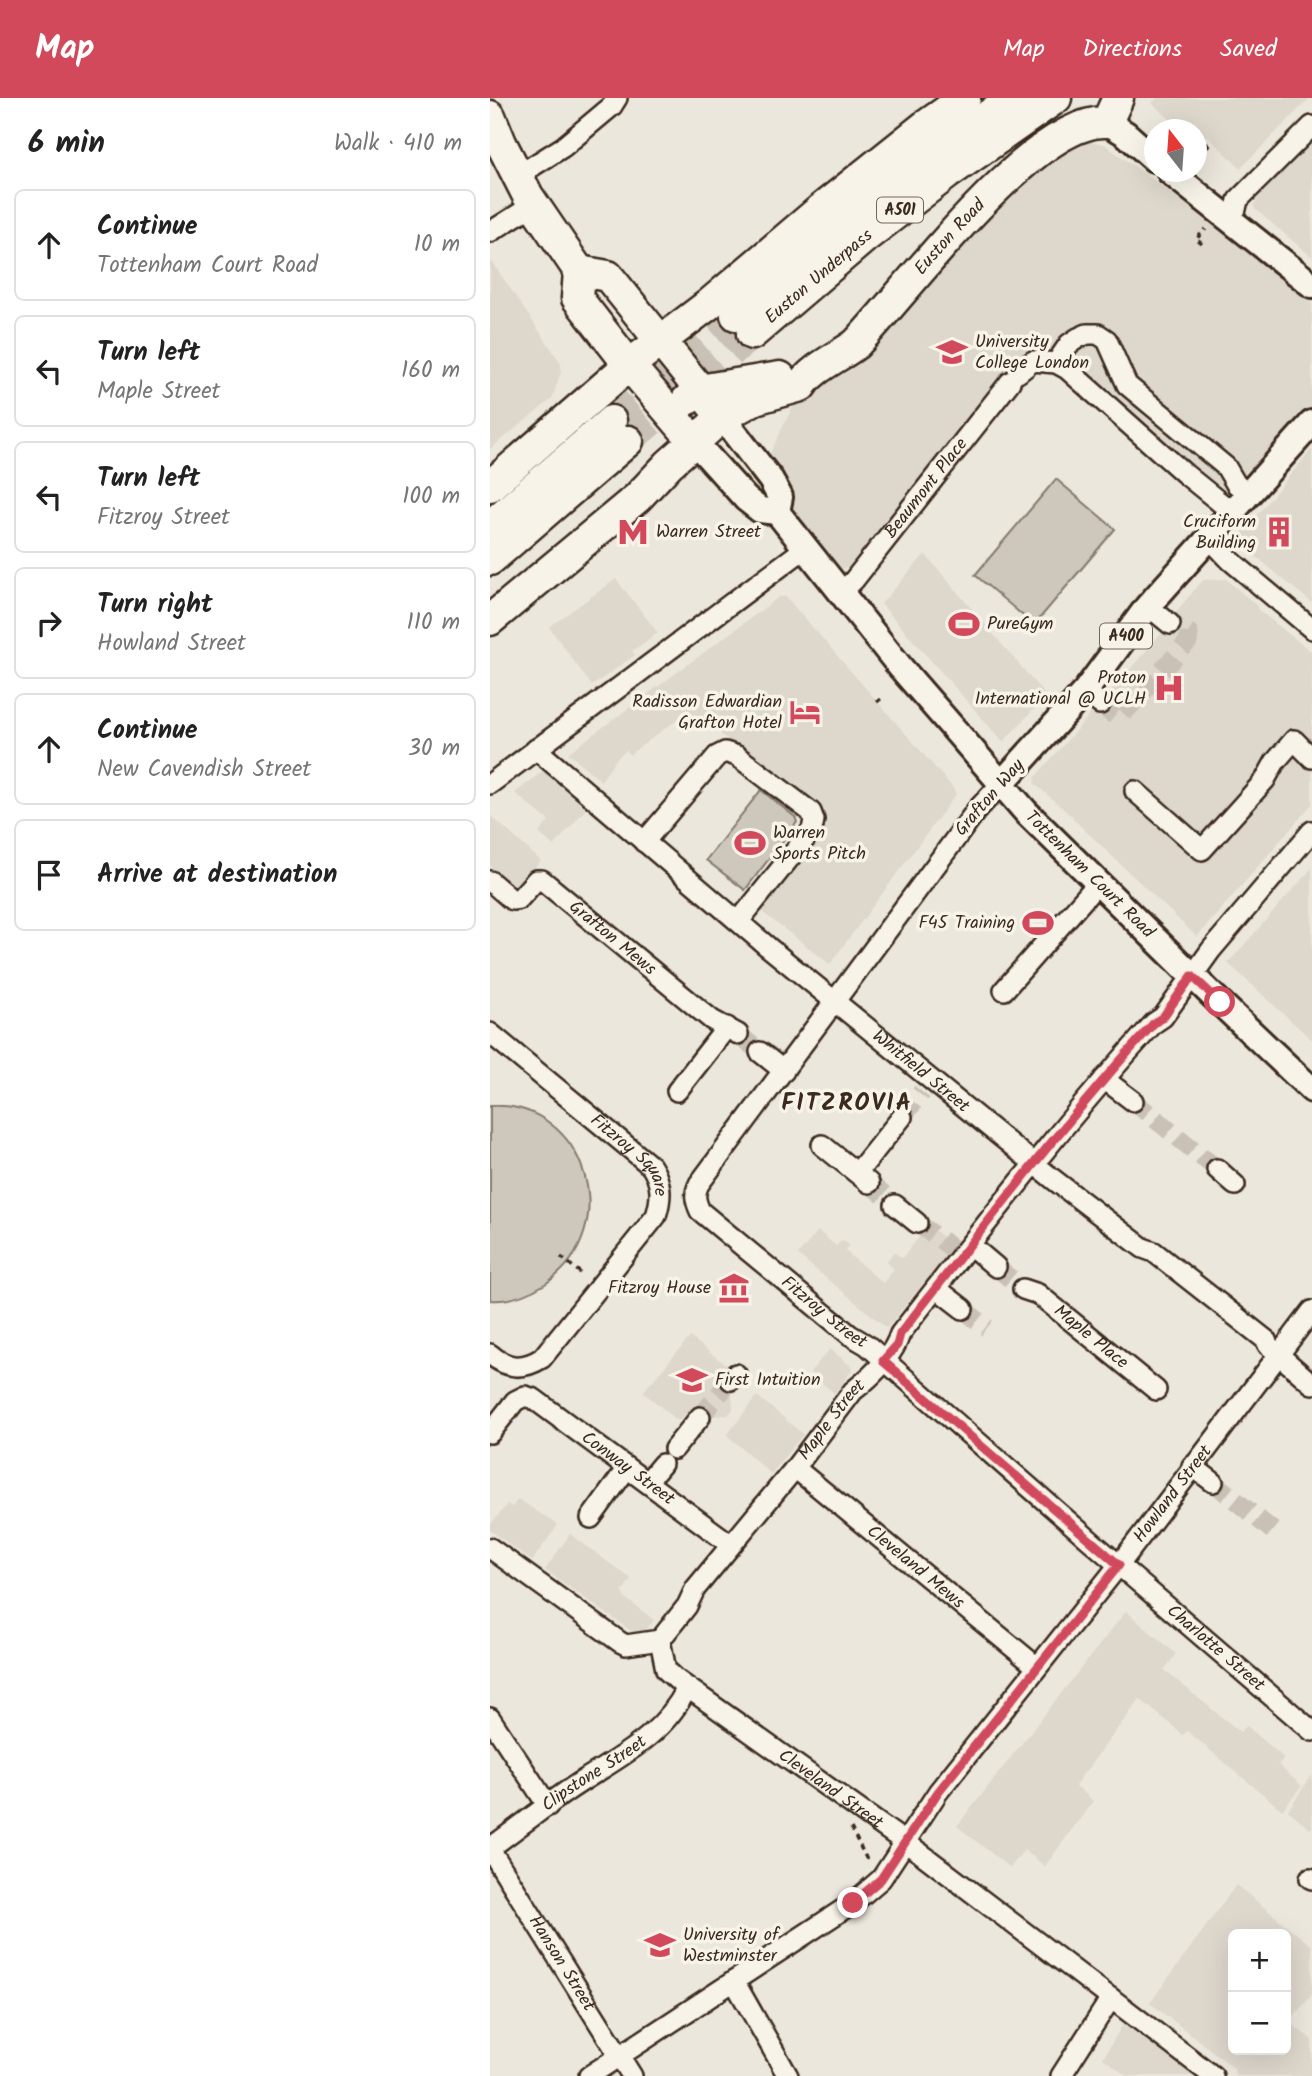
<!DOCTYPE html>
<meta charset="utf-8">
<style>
body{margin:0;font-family:Kalam,sans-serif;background:#f6f6f6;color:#222}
.controls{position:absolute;right:21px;bottom:21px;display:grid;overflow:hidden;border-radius:10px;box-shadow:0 7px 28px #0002}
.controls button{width:63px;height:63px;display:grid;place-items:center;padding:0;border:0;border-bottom:2px solid #e0e0e0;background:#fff;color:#222;font:35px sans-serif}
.compass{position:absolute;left:654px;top:21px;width:63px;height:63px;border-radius:50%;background:#fff;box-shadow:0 7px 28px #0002;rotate:343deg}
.stop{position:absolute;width:21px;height:21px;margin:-16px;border:5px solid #d1495b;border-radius:50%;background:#fff}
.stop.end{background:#d1495b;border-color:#fff;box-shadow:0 2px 7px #0008}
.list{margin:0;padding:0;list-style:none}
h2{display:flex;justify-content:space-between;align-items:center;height:91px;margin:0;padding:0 28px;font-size:30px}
h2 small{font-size:23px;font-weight:400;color:#767676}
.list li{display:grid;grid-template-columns:46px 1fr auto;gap:21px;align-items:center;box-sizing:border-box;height:112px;margin:0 14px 14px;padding:0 14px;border:2px solid #e0e0e0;border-radius:10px}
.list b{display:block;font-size:26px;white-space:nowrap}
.list p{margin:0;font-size:23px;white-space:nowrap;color:#767676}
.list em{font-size:23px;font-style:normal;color:#767676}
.icon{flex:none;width:38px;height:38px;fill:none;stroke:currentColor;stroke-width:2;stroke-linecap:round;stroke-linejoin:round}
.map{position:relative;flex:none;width:822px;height:1978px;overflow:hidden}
header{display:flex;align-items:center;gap:42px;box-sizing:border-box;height:98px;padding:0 35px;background:#d1495b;color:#fff}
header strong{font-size:33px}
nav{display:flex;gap:38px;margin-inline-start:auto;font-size:24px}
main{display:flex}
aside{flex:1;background:#fff}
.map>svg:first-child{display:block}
</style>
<header>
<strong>Map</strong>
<nav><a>Map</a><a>Directions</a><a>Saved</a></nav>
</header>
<main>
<aside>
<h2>6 min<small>Walk · 410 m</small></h2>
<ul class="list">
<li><svg class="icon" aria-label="ahead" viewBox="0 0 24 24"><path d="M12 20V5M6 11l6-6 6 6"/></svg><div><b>Continue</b><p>Tottenham Court Road</p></div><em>10 m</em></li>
<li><svg class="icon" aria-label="left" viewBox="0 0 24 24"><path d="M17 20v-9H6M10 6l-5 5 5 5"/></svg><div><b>Turn left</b><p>Maple Street</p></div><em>160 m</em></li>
<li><svg class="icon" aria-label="left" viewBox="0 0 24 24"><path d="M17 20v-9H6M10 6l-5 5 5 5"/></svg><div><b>Turn left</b><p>Fitzroy Street</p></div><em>100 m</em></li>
<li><svg class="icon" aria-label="right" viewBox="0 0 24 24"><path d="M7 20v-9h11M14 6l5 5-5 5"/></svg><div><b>Turn right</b><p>Howland Street</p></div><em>110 m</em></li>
<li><svg class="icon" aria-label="ahead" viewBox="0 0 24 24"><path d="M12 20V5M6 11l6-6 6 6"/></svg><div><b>Continue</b><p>New Cavendish Street</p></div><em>30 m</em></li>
<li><svg class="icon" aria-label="arrive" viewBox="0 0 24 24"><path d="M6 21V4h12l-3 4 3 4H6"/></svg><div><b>Arrive at destination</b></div></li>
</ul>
</aside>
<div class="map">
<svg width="822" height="1978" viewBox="0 0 822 1978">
<rect width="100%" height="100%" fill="#ece7dc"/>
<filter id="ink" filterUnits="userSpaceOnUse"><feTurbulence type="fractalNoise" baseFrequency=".0143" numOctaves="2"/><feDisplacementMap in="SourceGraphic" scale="14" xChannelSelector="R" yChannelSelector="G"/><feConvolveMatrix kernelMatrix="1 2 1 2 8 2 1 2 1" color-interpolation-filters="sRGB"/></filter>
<g filter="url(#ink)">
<g fill="#ddd7cc" fill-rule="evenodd">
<polygon points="667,0 820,0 751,70 716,37 707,46 706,32 691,31 662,5"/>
<polygon points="576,41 614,46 757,151 822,205 822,308 742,402 566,258 542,260 371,467 346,472 318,437 275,366 302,310 390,238 483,123"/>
<polygon points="822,43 822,159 765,111 764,107 769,99"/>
<polygon points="0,161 71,265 71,274 62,301 0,351"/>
<polygon points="822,351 822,505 746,442"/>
<polygon points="435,456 556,598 513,644 391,506"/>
<polygon points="126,481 168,535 142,553 145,557 102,588 59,529"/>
<polygon points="736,481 766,507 768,512 822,554 822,706 707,839 582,720 583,718 579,716 544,685 546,678 685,520 683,517 713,482"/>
<polygon points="289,499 296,499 463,690 466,696 340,866 268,811 335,721 331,714 215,624 211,627 199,613 139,657 137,652 127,660 111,683 78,655"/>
<polygon points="53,673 96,711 64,748 49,735 59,723 25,695"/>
<polygon points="0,717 51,763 26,791 0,768"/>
<polygon points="822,770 822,942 738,865"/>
<polygon points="431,1121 464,1148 397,1230 308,1157 328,1133 346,1148 352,1142 359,1147 355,1153 393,1185 404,1171 396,1164 404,1154 412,1160 430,1138 422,1131"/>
<polygon points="200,1239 240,1270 243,1311 238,1317 198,1320 194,1317 188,1323 153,1294"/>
<polygon points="340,1251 361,1268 362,1272 345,1296 320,1274"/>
<polygon points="267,1298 313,1336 281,1376 237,1337"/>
<polygon points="28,1401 68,1427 42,1463 0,1432 0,1427 15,1409 17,1406 22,1409"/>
<polygon points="80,1436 141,1481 133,1493 134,1499 164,1522 152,1537 144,1535 55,1472"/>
<polygon points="636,1513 686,1556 674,1572 750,1634 757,1628 794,1660 788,1667 812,1688 792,1712 697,1633 693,1637 650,1601 585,1687 603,1703 555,1768 534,1752 520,1770 467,1728"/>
<polygon points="822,1677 822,1729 820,1731 798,1712"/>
<path d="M746,1787L822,1848V1896L799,1924L822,1942V1978H745L744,1970L660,1905ZM743,1836H796V1952H743Z"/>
<polygon points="633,1926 706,1978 637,1978 613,1960"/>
</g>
<g fill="#cec8bc" stroke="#84796d" stroke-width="2">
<polygon points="566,381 625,431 544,527 485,477"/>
<polygon points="271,692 305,719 307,724 255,792 216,762"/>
<path d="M0,1008C96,1002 136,1133 55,1186C39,1196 20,1204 0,1202Z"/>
</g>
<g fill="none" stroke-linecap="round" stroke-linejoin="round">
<g stroke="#c9c1b6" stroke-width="19" stroke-dasharray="19 10" stroke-linecap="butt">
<polyline points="610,606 626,619 632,617 698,544 699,535 680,526"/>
<polyline points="248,936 270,954"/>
<polyline points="643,1003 727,1071"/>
<polyline points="412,1019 432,994"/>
<polyline points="379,1085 405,1107"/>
<polyline points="427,1125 462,1150"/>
<polyline points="506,1169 533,1191"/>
<polyline points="473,1211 497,1230"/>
<polyline points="210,1319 241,1282"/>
<polyline points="723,1384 783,1433"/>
</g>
<g stroke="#c9c1b6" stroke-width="30" stroke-dasharray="30 15" stroke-linecap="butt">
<polyline points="121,323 246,217"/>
<polyline points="138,343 262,236"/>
</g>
<g stroke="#3b2a1e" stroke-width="24">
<g id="minor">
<polyline points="27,78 73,49 122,8 127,0"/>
<polyline points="738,121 746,111 748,102 822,28"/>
<polyline points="0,134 43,107"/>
<polyline points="566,265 579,246 588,240 597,236 608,236 617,242 637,287 736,369 746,386 758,396"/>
<polyline points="528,275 543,263 566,265 577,271 695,376 742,414"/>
<polyline points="719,440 740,462 822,531"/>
<path id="s1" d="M351,495L364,482L520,284"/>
<polyline points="658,508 680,526"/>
<polyline points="596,592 610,606"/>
<path id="s2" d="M46,651L278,849L563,1081L653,1150L664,1154L776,1242L778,1247L822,1286"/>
<polyline points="0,686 314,451"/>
<path id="s3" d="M511,686L486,713L209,1086C204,1096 205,1102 210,1113L360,1237L377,1247L602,1444L822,1633"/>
<polyline points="645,693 712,752 775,682 785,664 804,642 822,660"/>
<polyline points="154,744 227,658 235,654 247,658 321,714 324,722 322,732 249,823"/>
<path id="s4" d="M0,783L22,802L29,801L46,782H52L222,922L248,936"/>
<polyline points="514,892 608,785"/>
<path id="s5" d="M0,935L161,1068C172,1085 172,1099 166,1118L52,1260C33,1272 17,1271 0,1256"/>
<polyline points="270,954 294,973"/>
<polyline points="614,981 643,1003"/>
<polyline points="187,993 237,929"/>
<polyline points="332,1047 379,1085"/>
<polyline points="727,1071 745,1087"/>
<polyline points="367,1075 412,1019"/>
<polyline points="405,1107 427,1125"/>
<polyline points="480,1147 506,1169"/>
<polyline points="446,1190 473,1211"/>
<path id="s6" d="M533,1191L548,1196L666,1292"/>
<polyline points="241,1282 246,1276"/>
<path id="s7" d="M0,1335L25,1303L35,1298L44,1301L240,1446"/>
<polyline points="184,1351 210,1319"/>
<polyline points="702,1368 723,1384"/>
<path id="s8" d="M305,1370L547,1569"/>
<polyline points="157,1384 172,1366"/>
<polyline points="101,1420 137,1370"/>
<polyline points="0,1450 130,1544 136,1547 170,1542"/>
<path id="s9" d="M170,1542L197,1508L205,1491L305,1370L363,1293C381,1279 403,1258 410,1236C493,1130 574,1024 664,925L673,919L721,852L822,733"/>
<path id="s10" d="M170,1542L176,1572L187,1582L433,1757L723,1978"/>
<polyline points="0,1620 58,1708"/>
<path id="s11" d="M0,1750C22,1734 44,1717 66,1701C112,1666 170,1646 197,1590"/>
<path id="s12" d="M0,1751L142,1978"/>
<polyline points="820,1780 822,1781"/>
<polyline points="244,1883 298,1978"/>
<path id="s13" d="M99,1978L363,1805L391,1781L448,1694L629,1467L822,1213"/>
<polyline points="571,1978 621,1900"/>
</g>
</g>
<g stroke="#3b2a1e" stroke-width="30">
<g id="major">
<polyline points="617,24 636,36 664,61"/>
<polyline points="680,74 822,187"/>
<polyline points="232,319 281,382 290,399 287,414"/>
<path id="s14" d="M204,343L256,401L270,412L287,414L411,570L536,714L721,896L822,992"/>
<polyline points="511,686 596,592 658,508 822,325"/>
</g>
</g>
<g stroke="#3b2a1e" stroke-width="35">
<g id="highway">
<polyline points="0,18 11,45 38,98 89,173 87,200 139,267 204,343"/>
<polyline points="89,173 118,178 232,319"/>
<polyline points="246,217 358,120 522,0"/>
<path id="s15" d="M262,236L374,140L457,76L566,0"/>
<polyline points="197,302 209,292 290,279"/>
<polyline points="0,388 139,267 218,207 331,111 435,28 475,0"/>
<polyline points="0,428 121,323"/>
<polyline points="0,462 138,343"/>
<path id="s16" d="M0,522L147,400L179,366L232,319L265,301L311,288C322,270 349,259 366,246C417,193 543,20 617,24L628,0"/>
</g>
</g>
<g stroke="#3b2a1e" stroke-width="3.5" stroke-dasharray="5 5" stroke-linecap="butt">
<polyline points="706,64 719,49 712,40"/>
<polyline points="712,146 706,141 716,131"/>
<polyline points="387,604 392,600"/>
<polyline points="71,1159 93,1177"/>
<polyline points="361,1730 378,1764"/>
</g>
<use href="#minor" stroke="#f7f3e8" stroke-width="19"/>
<use href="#major" stroke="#f7f3e8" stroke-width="24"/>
<use href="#highway" stroke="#f7f3e8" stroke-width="30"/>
</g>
</g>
<g fill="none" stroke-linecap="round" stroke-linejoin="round" filter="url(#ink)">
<path stroke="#d1495b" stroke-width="9" d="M363,1805L391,1781L448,1694L629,1467L393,1263L407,1247L410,1236C493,1130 574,1024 664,925L673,919L702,878L730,904"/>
</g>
<defs>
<g id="university-bare" transform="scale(2.415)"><path d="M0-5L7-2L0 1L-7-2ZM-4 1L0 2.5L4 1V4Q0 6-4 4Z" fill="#d1495b" stroke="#f7f3e8" stroke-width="2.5" paint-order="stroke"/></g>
<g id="metro-bare" transform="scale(2.415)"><path d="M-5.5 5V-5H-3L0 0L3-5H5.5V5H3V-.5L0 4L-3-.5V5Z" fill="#d1495b" stroke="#f7f3e8" stroke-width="2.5" paint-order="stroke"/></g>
<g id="building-bare" transform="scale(2.415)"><path d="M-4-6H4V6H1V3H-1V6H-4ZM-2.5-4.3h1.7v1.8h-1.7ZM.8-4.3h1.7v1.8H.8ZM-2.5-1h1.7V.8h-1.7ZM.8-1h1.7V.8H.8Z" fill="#d1495b" stroke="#f7f3e8" stroke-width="2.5" paint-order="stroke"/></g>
<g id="stadium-bare" transform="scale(2.415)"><path d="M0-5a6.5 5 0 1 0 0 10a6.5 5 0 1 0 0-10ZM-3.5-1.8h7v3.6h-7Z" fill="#d1495b" stroke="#f7f3e8" stroke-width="2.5" paint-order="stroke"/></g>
<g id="hospital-bare" transform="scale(2.415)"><path d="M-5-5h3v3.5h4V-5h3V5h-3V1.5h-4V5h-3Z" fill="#d1495b" stroke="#f7f3e8" stroke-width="2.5" paint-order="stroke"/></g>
<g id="hotel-bare" transform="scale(2.415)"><path d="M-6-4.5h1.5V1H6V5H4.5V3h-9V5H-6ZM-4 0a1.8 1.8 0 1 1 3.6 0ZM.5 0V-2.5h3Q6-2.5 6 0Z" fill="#d1495b" stroke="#f7f3e8" stroke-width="2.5" paint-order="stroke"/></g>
<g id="museum-bare" transform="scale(2.415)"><path d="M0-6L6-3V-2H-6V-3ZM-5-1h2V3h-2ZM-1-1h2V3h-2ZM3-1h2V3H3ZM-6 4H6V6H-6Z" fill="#d1495b" stroke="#f7f3e8" stroke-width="2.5" paint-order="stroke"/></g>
</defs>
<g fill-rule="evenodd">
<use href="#university-bare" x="462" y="254"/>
<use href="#metro-bare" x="143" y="434"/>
<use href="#building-bare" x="789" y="434"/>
<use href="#stadium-bare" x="474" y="526"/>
<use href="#hospital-bare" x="679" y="590"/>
<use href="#hotel-bare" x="315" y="614"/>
<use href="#stadium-bare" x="260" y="745"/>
<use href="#stadium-bare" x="548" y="825"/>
<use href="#museum-bare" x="244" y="1190"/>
<use href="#university-bare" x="202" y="1282"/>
<use href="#university-bare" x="170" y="1847"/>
</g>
<g text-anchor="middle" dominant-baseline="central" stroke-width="7" stroke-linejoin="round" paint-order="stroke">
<g fill="#f7f3e8" stroke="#73665b" stroke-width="2">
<rect x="387" y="99.5" width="46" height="25" rx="5"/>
<rect x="610" y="525.5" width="52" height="25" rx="5"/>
</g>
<g font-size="16" font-weight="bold" fill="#3b2a1e">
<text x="410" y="112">A501</text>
<text x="636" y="538">A400</text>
</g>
<g font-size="18" fill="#3b2a1e" stroke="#f7f3e8">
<text stroke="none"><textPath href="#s16" startOffset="606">Euston Road</textPath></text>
<text stroke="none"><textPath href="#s15" startOffset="88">Euston Underpass</textPath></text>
<text stroke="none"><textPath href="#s1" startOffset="135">Beaumont Place</textPath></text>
<text transform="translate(500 700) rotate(-49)">Grafton Way</text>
<text stroke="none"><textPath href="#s14" startOffset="592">Tottenham Court Road</textPath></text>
<text stroke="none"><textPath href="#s4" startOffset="159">Grafton Mews</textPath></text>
<text stroke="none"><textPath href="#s2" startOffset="502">Whitfield Street</textPath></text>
<text stroke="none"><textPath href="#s5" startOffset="187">Fitzroy Square</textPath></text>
<text stroke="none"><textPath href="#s3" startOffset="690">Fitzroy Street</textPath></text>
<text stroke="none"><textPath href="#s6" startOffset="84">Maple Place</textPath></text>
<text stroke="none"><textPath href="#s9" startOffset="280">Maple Street</textPath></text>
<text stroke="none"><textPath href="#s7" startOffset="178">Conway Street</textPath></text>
<text stroke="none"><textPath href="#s13" startOffset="836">Howland Street</textPath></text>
<text stroke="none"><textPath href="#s8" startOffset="156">Cleveland Mews</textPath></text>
<text stroke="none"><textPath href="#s3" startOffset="1206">Charlotte Street</textPath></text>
<text stroke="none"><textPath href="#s11" startOffset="128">Clipstone Street</textPath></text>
<text stroke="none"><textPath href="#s10" startOffset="234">Cleveland Street</textPath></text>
<text stroke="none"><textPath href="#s12" startOffset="135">Hanson Street</textPath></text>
</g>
<g font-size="18" fill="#3b2a1e" stroke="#f7f3e8" text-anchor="start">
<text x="485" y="244">University<tspan x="485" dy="21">College London</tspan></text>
<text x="766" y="424" text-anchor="end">Cruciform<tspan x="766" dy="21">Building</tspan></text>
<text x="166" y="434">Warren Street</text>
<text x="497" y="526">PureGym</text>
<text x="656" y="580" text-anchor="end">Proton<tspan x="656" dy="21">International @ UCLH</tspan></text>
<text x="292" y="604" text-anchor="end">Radisson Edwardian<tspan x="292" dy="21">Grafton Hotel</tspan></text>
<text x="283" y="735">Warren<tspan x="283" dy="21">Sports Pitch</tspan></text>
<text x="525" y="825" text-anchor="end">F45 Training</text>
<text x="221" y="1190" text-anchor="end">Fitzroy House</text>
<text x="225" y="1282">First Intuition</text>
<text x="193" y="1837">University of<tspan x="193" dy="21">Westminster</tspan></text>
</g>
<g font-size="24" font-weight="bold" letter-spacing="2" fill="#3b2a1e" stroke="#f7f3e8">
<text x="357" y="1005">FITZROVIA</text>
</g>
</g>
</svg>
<div class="controls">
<button>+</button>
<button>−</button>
</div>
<svg class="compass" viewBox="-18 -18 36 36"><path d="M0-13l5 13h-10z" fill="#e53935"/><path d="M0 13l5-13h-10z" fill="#767676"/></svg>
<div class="stop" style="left:730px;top:904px"></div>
<div class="stop end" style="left:363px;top:1805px"></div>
</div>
</main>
